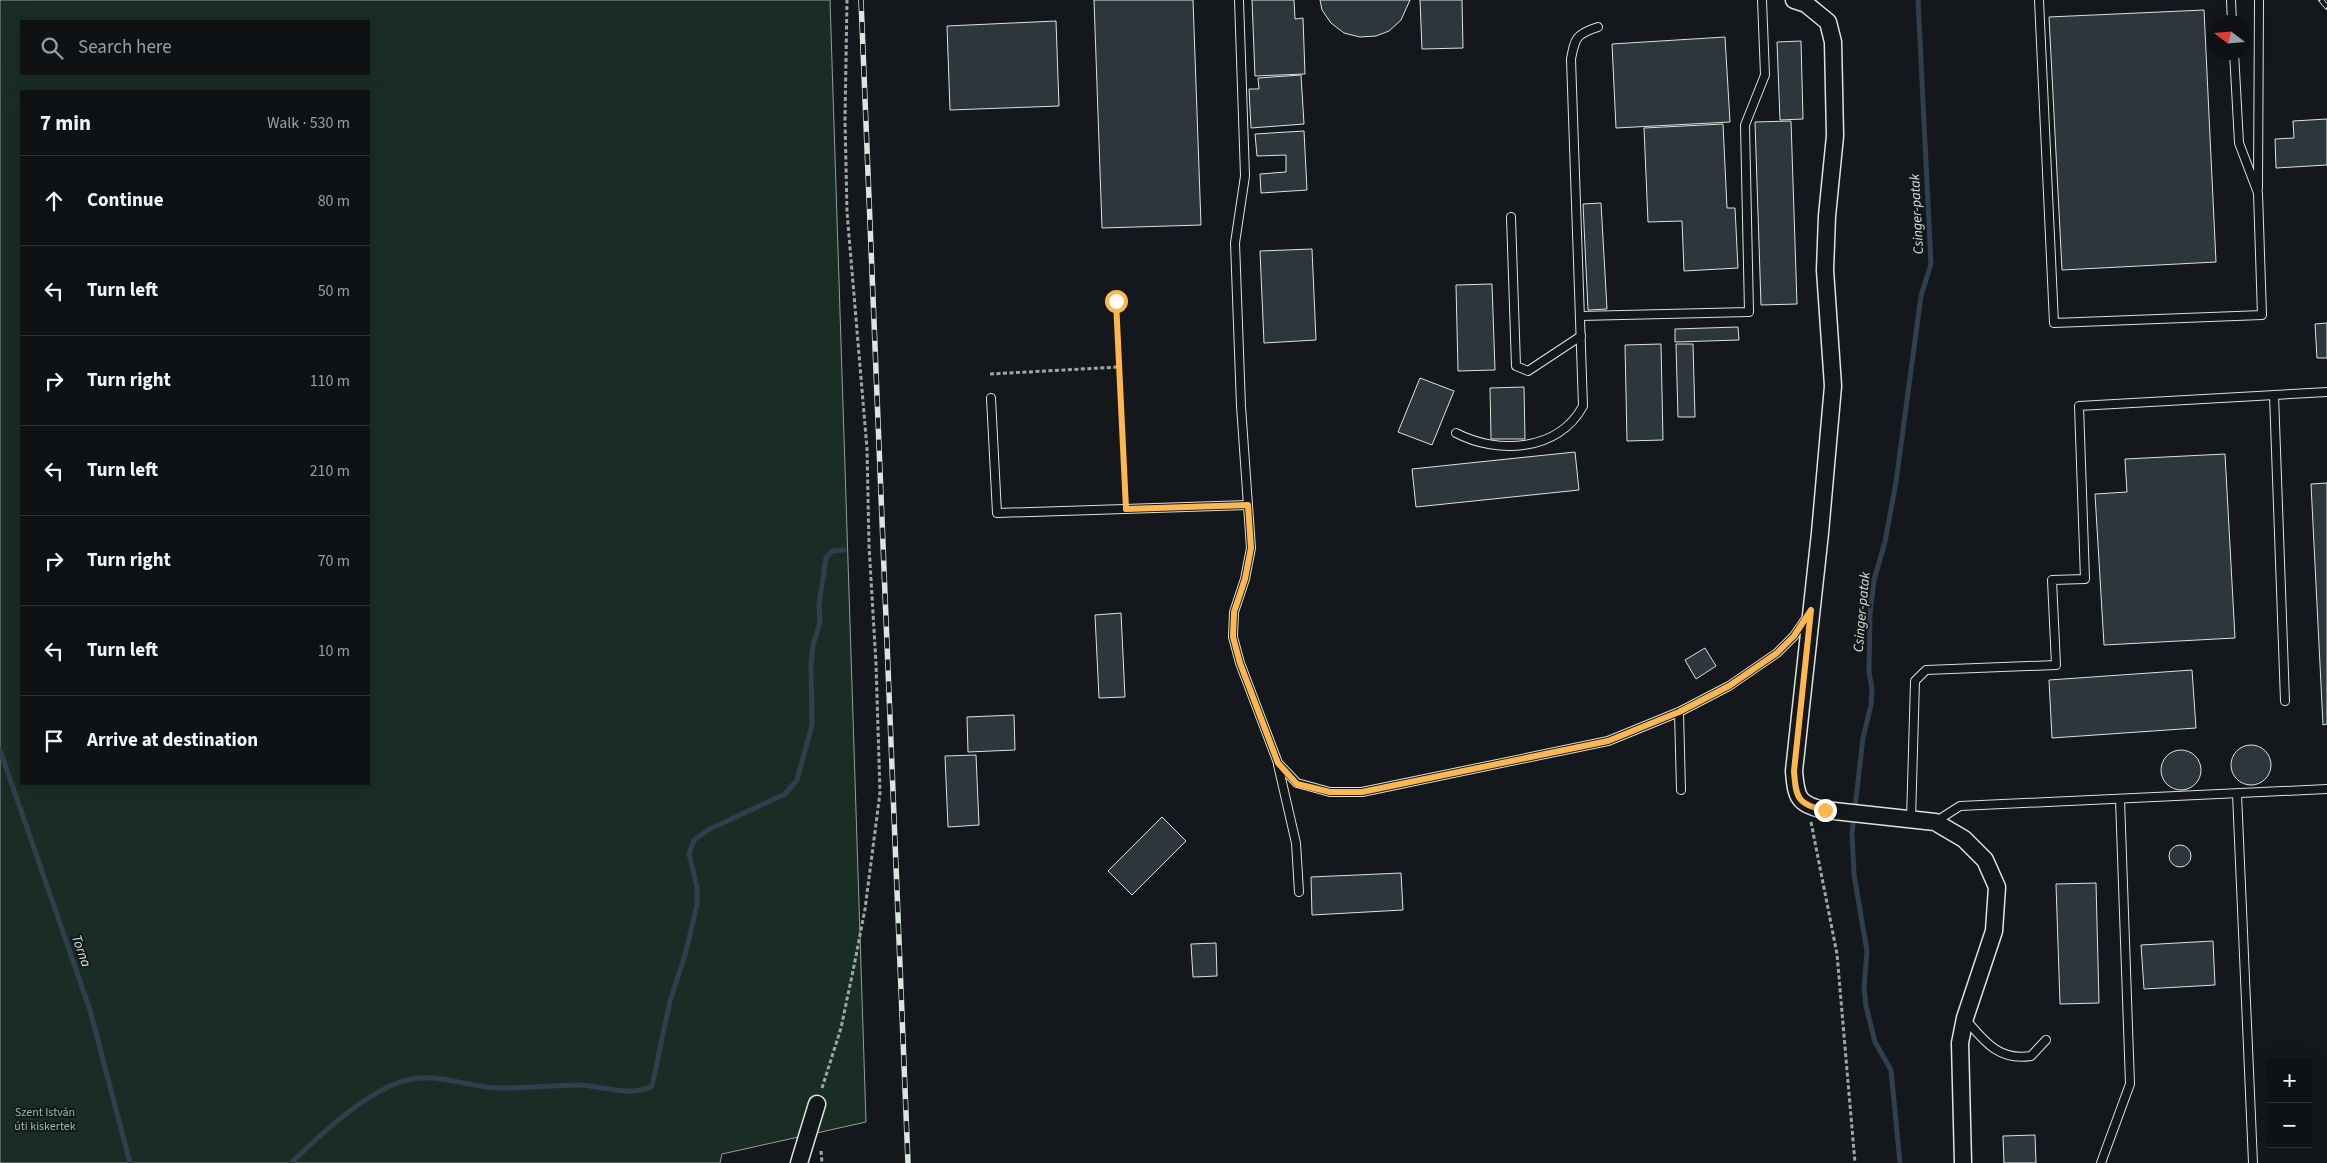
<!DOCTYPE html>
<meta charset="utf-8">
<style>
body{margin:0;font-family:"Source Sans 3",sans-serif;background:#1d2022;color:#f1f3f6}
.controls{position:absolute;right:15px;bottom:15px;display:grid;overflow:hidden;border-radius:0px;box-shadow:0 5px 20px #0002}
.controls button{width:45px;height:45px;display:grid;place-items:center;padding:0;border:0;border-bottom:1px solid #2f3234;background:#0f1215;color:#f1f3f6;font:25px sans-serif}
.compass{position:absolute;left:2207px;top:15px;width:45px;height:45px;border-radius:50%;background:#0f1215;box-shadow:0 5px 20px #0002;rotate:286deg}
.stop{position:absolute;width:15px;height:15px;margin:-11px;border:4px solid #ffb74d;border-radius:50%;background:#fff}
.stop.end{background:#ffb74d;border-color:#fff;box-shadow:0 1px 5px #0008}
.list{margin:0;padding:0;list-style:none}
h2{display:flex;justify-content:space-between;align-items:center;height:65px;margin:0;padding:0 20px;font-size:21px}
h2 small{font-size:16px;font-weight:400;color:#9b9ea0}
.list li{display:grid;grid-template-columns:32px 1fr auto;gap:15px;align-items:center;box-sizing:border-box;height:90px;padding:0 20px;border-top:1px solid #2f3234}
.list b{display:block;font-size:19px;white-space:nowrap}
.list em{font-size:16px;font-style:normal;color:#9b9ea0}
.icon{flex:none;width:28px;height:28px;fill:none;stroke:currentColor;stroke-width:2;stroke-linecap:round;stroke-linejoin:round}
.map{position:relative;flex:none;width:2327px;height:1163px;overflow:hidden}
.search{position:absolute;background:#0f1215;box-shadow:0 5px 20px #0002;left:20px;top:20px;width:350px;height:55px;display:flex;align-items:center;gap:12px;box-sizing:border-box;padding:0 18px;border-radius:0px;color:#9b9ea0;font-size:19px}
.panel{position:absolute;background:#0f1215;box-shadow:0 5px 20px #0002;left:20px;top:90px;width:350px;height:695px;border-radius:0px}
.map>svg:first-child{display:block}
</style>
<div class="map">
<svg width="2327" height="1163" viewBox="0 0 2327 1163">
<rect width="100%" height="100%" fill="#14181c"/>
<path fill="#1a2d24" stroke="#939e99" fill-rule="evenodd" d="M0,0H830L866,1122L722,1154L720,1163H0ZM21,21H369V74H21ZM21,91H369V784H21Z"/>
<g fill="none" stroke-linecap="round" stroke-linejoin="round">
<g stroke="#2f3f4d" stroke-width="5">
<polyline points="0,750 90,1010 130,1163"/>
<path d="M291,1163C321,1134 376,1081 419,1078C446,1076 471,1087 498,1088C524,1089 551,1085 578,1085C601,1085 630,1098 652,1086L670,1001L685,955L697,905V887L689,854L694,840L708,830L785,794L797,780L812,725L811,665L813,645L820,623L819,605L826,558L832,551L844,550"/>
<polyline points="1900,1163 1891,1070 1875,1042 1866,1006 1864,987 1867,951 1854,875 1852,833 1863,738 1871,705 1872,689 1869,672 1870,613 1874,580 1885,542 1896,482 1921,296 1931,264 1918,0"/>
</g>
</g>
<g fill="#2c363c" stroke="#d8e6dc">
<polygon points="1094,0 1193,0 1201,225 1102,228"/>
<polygon points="1252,0 1294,0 1295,19 1303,18 1305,74 1255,76"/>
<polygon points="1320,0 1410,0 1401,20 1389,31 1376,36 1360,37 1344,33 1331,23 1322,10"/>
<polygon points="1420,0 1462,0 1463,48 1422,49"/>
<polygon points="2204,10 2216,262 2062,270 2049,17"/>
<polygon points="1056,21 1059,106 950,110 947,26"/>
<polygon points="1725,37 1730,122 1616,128 1612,44"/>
<polygon points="1801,41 1803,119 1780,120 1777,42"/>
<polygon points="1301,75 1304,124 1251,128 1249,89 1259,89 1258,78"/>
<polygon points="2327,119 2327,165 2276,168 2275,139 2294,138 2293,121"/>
<polygon points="1791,121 1797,304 1761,305 1755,122"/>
<polygon points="1723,124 1727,208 1735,208 1738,268 1684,271 1682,221 1648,222 1644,128"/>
<polygon points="1304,131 1307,190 1261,193 1260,174 1286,172 1286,155 1257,156 1255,134"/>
<polygon points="1601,203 1607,309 1588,310 1583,204"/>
<polygon points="1312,249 1316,340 1264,343 1260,251"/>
<polygon points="1492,284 1495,370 1458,371 1456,285"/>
<polygon points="2327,323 2327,358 2317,358 2315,324"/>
<polygon points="1738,327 1739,340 1675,342 1675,329"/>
<polygon points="1661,344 1663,440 1627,441 1625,345"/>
<polygon points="1676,344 1693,344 1695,417 1678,417"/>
<polygon points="1420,378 1454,391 1432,445 1398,432"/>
<polygon points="1524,387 1525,439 1491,439 1490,388"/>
<polygon points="1575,452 1579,490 1416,507 1412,469"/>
<polygon points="2225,454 2235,638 2104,645 2095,494 2127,492 2125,459"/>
<polygon points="2327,483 2327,724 2323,725 2311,484"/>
<polygon points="1121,613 1125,697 1099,698 1095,615"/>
<polygon points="1705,648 1716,666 1696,679 1685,660"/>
<polygon points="2192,670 2196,728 2052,738 2049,680"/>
<polygon points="1014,715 1015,750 968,752 967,717"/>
<circle cx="2251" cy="765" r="20"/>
<circle cx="2181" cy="770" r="20"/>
<polygon points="976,755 979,825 948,827 945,756"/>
<polygon points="1162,817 1186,841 1132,895 1108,871"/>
<circle cx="2180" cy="856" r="11"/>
<polygon points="1401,873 1403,910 1312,915 1311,877"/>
<polygon points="2096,883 2099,1003 2060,1004 2056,884"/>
<polygon points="2213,941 2215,985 2144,989 2141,945"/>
<polygon points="1216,943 1217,976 1193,977 1191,944"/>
<polygon points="2035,1135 2036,1163 2004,1163 2003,1136"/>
</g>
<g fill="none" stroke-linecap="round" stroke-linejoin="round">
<g stroke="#d8e6dc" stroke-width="10">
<g id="service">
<polyline points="1239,0 1245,176 1235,243 1241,406 1251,548 1245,579 1234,612 1233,637 1240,663 1278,763 1297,783 1330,792 1362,792 1608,741 1679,712 1729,686 1777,653 1794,636 1807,617"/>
<polyline points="2039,0 2054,323 2262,315 2258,193 2239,143 2234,52"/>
<polyline points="2231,0 2232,22"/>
<polyline points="2258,188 2259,0"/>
<polyline points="1511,217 1516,366 1528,371 1581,336"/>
<polyline points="1580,316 1749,312 1745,125 1765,75 1762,0"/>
<polyline points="2274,395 2285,701"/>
<polyline points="991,398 997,513 1248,505"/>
<path d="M1456,433C1498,455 1559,451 1583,406L1571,59C1575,38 1576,34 1598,27"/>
<polyline points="1679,712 1681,790"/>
<polyline points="1278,765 1296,843 1299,892"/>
<polyline points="2237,794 2253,1163"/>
<polyline points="1911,820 1915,681 1926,670 2056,665 2052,580 2085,579 2079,406 2327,392"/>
<polyline points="1935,822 1960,806 2327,789"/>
<path d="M1966,1020C1985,1042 1999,1061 2031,1056L2046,1040"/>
<polyline points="2101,1163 2130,1084 2120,799"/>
</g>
</g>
<g stroke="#d8e6dc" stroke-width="19">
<g id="minor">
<path d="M1794,0L1806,4L1828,22L1833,42L1835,136L1827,216L1825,270L1833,386L1820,533L1794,771C1796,797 1798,805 1825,810L1935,822L1964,839L1985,860L1997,887L1994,931L1965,1018L1960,1043L1963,1163"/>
<polyline points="799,1163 817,1104"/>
</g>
</g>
<g stroke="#9da8a2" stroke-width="3" stroke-dasharray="4 2.5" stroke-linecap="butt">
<polyline points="1116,301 1125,498"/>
<polyline points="990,374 1119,367"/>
<polyline points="1811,822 1837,954 1855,1163"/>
<polyline points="822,1088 841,1028 854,966 865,909 880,793 876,664 869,545 867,449 847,212 845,120 847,0"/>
<polyline points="821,1151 822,1163"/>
</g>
<use href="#service" stroke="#14181c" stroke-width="8"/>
<use href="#minor" stroke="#14181c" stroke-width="16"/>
<g stroke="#d8e6dc" stroke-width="5.5">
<g id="rail">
<polyline points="861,0 908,1163"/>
<polyline points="2321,0 2327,7"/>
</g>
</g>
<use href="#rail" stroke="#14181c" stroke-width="4" stroke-dasharray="11" stroke-linecap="butt"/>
</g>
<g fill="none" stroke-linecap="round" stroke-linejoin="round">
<path stroke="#ffb74d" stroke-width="6" d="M1116,301L1126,509L1248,505L1251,548L1245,579L1234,612L1233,637L1240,663L1278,763L1297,784L1330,792H1362L1608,741L1679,712L1729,686L1777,653L1794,636L1811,610L1794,771C1796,797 1797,805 1825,810"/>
</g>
<g text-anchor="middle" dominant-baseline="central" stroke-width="4" stroke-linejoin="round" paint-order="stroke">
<g font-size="12" fill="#8ac095" stroke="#14181c">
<text x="45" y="1112">Szent István<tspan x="45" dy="14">úti kiskertek</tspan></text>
</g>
<g font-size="14" font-style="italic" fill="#d8e6dc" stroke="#14181c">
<text transform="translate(1917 214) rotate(-93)">Csinger-patak</text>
<text transform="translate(1862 612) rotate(-85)">Csinger-patak</text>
<text transform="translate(81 951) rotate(71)">Torna</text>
</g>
</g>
</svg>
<div class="controls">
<button>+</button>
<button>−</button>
</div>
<svg class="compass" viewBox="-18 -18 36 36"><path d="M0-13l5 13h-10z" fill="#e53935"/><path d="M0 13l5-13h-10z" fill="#9b9ea0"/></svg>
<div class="stop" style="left:1116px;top:301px"></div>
<div class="stop end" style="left:1825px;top:810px"></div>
<div class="search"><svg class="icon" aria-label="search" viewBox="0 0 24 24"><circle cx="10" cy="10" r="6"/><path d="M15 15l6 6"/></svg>Search here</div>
<section class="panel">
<h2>7 min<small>Walk · 530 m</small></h2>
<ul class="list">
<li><svg class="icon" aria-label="ahead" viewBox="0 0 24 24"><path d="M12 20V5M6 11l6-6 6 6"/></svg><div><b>Continue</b></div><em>80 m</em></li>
<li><svg class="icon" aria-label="left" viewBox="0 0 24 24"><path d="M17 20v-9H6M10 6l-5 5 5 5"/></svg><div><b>Turn left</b></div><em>50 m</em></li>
<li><svg class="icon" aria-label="right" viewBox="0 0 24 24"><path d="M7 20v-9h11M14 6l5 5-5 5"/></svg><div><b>Turn right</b></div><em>110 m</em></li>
<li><svg class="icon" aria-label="left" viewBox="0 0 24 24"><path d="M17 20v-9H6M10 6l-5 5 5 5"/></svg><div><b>Turn left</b></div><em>210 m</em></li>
<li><svg class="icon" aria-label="right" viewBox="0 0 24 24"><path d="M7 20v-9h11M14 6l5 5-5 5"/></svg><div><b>Turn right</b></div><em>70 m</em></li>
<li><svg class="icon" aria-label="left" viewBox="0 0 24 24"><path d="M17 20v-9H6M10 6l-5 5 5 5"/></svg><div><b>Turn left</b></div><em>10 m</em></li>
<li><svg class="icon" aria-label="arrive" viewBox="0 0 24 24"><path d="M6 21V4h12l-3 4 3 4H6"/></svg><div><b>Arrive at destination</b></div></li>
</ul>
</section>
</div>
